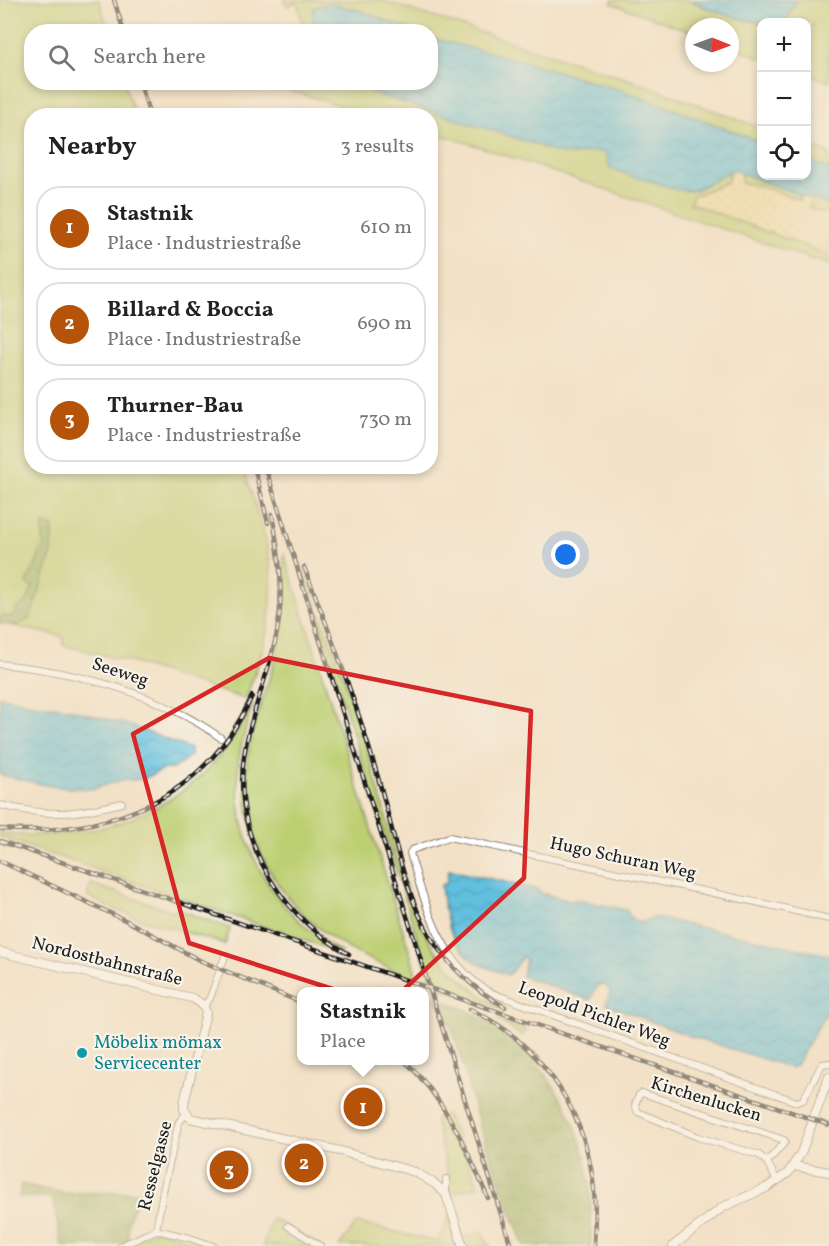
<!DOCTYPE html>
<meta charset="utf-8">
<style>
body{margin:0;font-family:Vollkorn,serif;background:#f2f2f2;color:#222}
.controls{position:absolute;right:18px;top:18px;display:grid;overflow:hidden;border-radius:12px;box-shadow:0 3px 9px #0003}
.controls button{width:54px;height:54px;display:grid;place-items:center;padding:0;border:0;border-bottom:2px solid #e0e0e0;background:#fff;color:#222;font:30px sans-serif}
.compass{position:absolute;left:685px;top:18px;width:54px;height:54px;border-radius:50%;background:#fff;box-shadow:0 3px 9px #0003;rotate:91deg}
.you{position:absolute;left:566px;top:555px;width:21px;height:21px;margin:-15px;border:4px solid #fff;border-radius:50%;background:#1a73e8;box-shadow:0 0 0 9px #1a73e833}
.badge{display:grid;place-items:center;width:39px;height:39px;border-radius:50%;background:#b45309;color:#fff;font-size:20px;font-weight:700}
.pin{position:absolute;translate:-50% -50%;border:3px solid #fff;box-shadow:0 2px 6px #0006}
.popup{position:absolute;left:297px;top:987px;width:132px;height:78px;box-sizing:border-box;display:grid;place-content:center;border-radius:12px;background:#fff;filter:drop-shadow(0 2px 4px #0005);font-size:20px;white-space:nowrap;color:#767676}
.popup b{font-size:22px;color:#222}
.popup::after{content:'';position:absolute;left:50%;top:100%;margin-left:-12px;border:12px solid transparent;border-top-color:#fff}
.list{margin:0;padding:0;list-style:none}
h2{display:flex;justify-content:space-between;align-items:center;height:78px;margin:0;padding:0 24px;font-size:26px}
h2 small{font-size:20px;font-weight:400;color:#767676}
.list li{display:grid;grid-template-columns:39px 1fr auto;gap:18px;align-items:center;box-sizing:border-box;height:84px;margin:0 12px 12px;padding:0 12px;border:2px solid #e0e0e0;border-radius:24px}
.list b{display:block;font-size:22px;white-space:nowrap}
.list p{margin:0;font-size:20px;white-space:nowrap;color:#767676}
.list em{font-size:20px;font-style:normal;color:#767676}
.icon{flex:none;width:33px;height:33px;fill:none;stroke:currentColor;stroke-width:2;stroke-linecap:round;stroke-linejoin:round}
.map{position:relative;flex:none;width:829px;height:1246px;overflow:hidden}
.search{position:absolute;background:#fff;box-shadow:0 3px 9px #0003;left:24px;top:24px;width:414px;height:66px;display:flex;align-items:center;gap:15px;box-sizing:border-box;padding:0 21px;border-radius:24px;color:#767676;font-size:22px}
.panel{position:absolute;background:#fff;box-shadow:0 3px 9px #0003;left:24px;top:108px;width:414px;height:366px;border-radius:24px}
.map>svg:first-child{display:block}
</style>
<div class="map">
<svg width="829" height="1246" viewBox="0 0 829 1246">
<defs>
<pattern id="forest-crowns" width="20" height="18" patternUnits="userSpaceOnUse" patternTransform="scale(1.5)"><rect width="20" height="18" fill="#96b264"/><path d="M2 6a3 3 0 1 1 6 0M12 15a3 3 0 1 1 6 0" fill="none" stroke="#7a9052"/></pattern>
<pattern id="sand-dots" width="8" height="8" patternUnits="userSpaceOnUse" patternTransform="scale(1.5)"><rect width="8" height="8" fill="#eeda9e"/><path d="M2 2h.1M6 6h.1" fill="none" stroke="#ccba88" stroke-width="1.8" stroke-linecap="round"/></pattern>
<pattern id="water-waves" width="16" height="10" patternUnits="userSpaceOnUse" patternTransform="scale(1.5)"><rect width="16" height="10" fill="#60c0de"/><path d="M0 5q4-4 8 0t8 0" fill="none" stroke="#53a4be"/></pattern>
</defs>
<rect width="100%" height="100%" fill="#f7f3e8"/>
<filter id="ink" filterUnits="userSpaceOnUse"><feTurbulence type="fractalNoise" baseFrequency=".0167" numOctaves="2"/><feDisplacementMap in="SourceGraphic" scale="12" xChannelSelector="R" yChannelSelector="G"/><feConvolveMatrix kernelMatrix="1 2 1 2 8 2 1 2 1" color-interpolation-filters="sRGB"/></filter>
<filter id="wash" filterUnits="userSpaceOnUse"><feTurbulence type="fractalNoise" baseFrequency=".008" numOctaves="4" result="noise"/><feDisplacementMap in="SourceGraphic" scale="24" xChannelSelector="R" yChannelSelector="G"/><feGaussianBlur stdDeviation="1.35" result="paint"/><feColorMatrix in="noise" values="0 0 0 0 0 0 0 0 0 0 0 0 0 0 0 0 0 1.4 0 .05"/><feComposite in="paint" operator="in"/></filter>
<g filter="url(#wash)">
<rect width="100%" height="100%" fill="#f3e1c7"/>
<g fill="#bdcf72" stroke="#6c7647" stroke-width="1.5">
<path d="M0,0H99L109,31L32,32V82L124,83L135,115L32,116V466L243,467C252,494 262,523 268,551C278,603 265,651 245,699L131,662L63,645L64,637L0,623Z"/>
<path d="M284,0H380L643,84L761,128V142C654,99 545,66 432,39L431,38L430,32L414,31L358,10L314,8V31H305L297,2L287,6Z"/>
<polygon points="612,0 690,0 703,7 761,24 761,58 730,46 730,27 694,27 694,33 611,3"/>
<polygon points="796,0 829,0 829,82 807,74 807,33 808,33 813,24 801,18 799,22 782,22 786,22"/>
<polygon points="263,83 345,83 358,88 538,145 545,149 573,155 597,150 605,153 633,177 694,191 729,172 728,182 693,196 690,203 829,255 829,265 477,146 431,132 430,116 374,115"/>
<polygon points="806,145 829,153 829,169 807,160"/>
<polygon points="741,173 801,195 800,200 760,186 741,183"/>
<polygon points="811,198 829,205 829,211 822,213 809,208"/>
<path d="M284,553L414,966L416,980C390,968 362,958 338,942C277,903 239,836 247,762C251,726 266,692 276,657C285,623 284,588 284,553Z"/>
<path d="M298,557C321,617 345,676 363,737C374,774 384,810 394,847C403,879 412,912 429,940C447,971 475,993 505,1010L432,985Z"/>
<path d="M253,704C247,724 240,745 238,766C234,848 273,912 342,953L0,837V833C78,841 151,825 209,768C227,750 240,726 253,704Z"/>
<polygon points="91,884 175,912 176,909 230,928 225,944 138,918 111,908 87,896"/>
<polygon points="498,1020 525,1028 526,1032 522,1036"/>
<polygon points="446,1114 472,1169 478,1186 453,1193 449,1191 450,1184 435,1118"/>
<polygon points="449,1215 457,1246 339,1246 357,1223 438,1242"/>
<polygon points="272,1218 320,1246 263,1246"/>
<polygon points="156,1230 213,1246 121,1246"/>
<polygon points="482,1232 490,1246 469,1246 465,1236"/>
</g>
<g fill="url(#forest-crowns)" stroke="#596740" stroke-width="1.5">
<path d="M43,525L53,526V542L51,546L53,550L30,619L17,625L0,624V616H13L17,608L27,601L33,587L27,584C29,570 38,568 40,551L45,547L43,543Z"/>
<path d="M436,999C520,1022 581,1101 590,1186C592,1206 591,1226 591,1246H524C508,1205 491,1163 478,1120C465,1082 460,1032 436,999Z"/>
<path d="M21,1184L63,1193L142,1192C141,1200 136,1204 132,1210C127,1219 128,1231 128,1241L105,1246H62L52,1197H19Z"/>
</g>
<polygon fill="url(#sand-dots)" stroke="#857b5d" stroke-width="1.5" points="733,170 741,173 741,183 760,186 799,200 801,195 811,198 809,208 822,213 829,211 829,255 690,203 693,196 728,182 729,172"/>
<g fill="url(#water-waves)" stroke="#3e6e7d" stroke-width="1.5">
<path d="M690,0H796L785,22C754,25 719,14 690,0Z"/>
<polygon points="329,3 358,10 414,31 314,31 313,8"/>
<path d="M431,38L523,61L627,92L761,142L762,176H806L807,160L829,169V205L733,170L693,191L676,190L650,180L633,177L610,168L605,153C594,149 587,153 576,154C564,156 548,151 538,145L358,88L345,83L430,82Z"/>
<polygon points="0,696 33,704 62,707 132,726 190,749 190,756 173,769 164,769 143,779 119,781 93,789 55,787 0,775"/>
<path d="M449,870L537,889L541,893L574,902L575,899L627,910L631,918L640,923L653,917L829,955V1008L796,1065L792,1068L687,1035L606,1004L610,992L606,985H598L590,1000L522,976L526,959L522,957L509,975C499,971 487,968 478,963C449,947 444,914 441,885L446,884Z"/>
</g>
</g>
<g filter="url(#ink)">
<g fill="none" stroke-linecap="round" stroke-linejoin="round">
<g stroke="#887e72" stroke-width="8">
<g id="minor">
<path d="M0,664C79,672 156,692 221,738"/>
<path d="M0,805C49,817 73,815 122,803"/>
<path d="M829,919L779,907L449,837L412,850L410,853C424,902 440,961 486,990C493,994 501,996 508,999L797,1102L803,1100L822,1064L829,1063"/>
<polyline points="204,1006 210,998 225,956"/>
<polyline points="767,1162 785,1142 784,1140 642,1093 639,1095 635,1105 638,1112 698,1137 759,1155 767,1162 777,1181"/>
<polyline points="446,1179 446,1194"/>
<polyline points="288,1226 320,1246"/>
<polyline points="156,1230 163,1191 179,1122 186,1114"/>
<polyline points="121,1246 156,1230 190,1238 213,1246"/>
</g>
</g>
<g stroke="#887e72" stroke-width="10">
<g id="tertiary">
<path d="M0,952L192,998C199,1002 204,1004 206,1013L184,1103V1109L190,1118L340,1151L415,1172L435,1184L446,1194L463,1246"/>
<polyline points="794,1166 829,1172"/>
<polyline points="673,1246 723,1207 766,1188 788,1173 801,1153 829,1077"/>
</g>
</g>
<use href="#minor" stroke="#fff" stroke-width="6"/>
<use href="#tertiary" stroke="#fff" stroke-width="8"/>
<g stroke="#1c1c1c" stroke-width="4.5">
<g id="rail">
<polyline points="114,0 124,32"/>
<polyline points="140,82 150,116"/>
<polyline points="254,466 268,523"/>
<polyline points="265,466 511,1246"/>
<path d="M272,514C279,551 284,589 278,626C272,665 255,702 247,740C227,827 273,912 349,954"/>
<path d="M304,567C332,637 358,708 379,781C394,832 403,890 430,936C448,966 475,990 505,1007"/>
<path d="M0,829C109,837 205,800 252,696"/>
<polyline points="0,841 829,1125"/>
<polyline points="0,861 129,922 199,960 302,1003"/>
<path d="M470,1009C539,1042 583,1106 593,1181C596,1203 595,1225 594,1246"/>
<path d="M404,1060C445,1099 466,1147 488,1198"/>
</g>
</g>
<use href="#rail" stroke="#f7f3e8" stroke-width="2" stroke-dasharray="7" stroke-linecap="butt"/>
</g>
</g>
<path d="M0 0H829V1246H0ZM269,658L531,711L524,878L386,1006L189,943L133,734Z" fill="#f3e1c7" fill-opacity=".55" fill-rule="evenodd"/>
<path fill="none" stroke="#d62828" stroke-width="4.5" stroke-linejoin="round" d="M269,658L531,711L524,878L386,1006L189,943L133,734Z"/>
<circle fill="#0f9aa8" stroke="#f7f3e8" stroke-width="2" cx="82" cy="1053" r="6"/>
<g text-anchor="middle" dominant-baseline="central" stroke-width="4.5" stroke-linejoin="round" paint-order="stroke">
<g font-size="18" fill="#1c1c1c" stroke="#f7f3e8">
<text transform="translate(120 673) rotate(18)">Seeweg</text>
<text transform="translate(623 859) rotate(12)">Hugo Schuran Weg</text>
<text transform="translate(107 962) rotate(14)">Nordostbahnstraße</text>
<text transform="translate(594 1015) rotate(20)">Leopold Pichler Weg</text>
<text transform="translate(706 1100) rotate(17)">Kirchenlucken</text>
<text transform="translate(156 1166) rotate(-76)">Resselgasse</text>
</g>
<g font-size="18" fill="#0d838f" stroke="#f7f3e8" text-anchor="start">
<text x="94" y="1043">Möbelix mömax<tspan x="94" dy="21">Servicecenter</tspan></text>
</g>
</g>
</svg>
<div class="controls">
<button>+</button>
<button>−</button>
<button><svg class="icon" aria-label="locate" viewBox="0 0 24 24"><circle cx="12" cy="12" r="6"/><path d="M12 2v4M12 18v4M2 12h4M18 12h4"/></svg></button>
</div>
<svg class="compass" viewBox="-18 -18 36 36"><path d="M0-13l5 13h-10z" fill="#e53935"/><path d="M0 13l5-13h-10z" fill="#767676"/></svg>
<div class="you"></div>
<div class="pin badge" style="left:363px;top:1107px">1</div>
<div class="popup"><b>Stastnik</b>Place</div>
<div class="pin badge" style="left:304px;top:1163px">2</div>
<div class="pin badge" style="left:229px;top:1170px">3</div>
<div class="search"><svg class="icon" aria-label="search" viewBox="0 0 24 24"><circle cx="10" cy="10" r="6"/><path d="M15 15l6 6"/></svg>Search here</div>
<section class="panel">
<h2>Nearby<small>3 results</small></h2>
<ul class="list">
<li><span class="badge">1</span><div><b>Stastnik</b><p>Place · Industriestraße</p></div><em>610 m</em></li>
<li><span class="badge">2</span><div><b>Billard &amp; Boccia</b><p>Place · Industriestraße</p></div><em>690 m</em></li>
<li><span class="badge">3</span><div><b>Thurner-Bau</b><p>Place · Industriestraße</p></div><em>730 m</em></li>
</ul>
</section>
</div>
